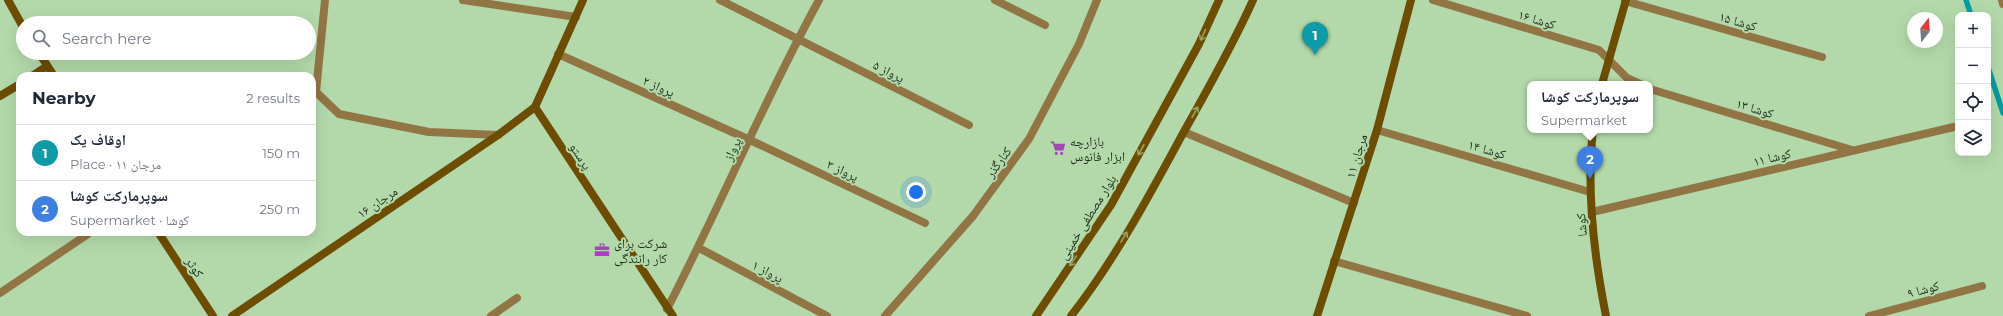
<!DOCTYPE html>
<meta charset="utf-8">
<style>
body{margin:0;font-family:Montserrat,"Noto Naskh Arabic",sans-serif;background:#f6f6f7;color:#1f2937}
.controls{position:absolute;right:12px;top:12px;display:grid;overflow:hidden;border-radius:8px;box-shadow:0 4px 16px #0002}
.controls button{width:36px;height:36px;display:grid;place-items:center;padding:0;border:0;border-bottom:1px solid #e0e1e3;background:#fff;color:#1f2937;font:20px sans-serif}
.compass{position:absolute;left:1907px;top:12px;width:36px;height:36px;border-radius:50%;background:#fff;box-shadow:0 4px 16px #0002;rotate:17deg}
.you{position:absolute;left:916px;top:192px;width:14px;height:14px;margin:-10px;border:3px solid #fff;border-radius:50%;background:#1a73e8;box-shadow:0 0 0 6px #1a73e833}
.badge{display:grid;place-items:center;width:26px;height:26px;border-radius:50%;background:#db2777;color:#fff;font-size:13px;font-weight:700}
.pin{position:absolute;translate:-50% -33px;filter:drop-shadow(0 1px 2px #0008)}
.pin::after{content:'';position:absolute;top:21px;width:14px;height:12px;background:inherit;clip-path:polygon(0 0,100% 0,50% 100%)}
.popup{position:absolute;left:1527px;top:81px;width:126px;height:52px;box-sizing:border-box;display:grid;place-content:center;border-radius:8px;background:#fff;filter:drop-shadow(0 1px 3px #0005);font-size:13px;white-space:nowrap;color:#747a83}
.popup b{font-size:15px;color:#1f2937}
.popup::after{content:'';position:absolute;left:50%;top:100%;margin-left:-8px;border:8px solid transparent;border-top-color:#fff}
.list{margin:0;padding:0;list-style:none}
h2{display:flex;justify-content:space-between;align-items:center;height:52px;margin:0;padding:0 16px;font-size:17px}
h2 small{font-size:13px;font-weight:400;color:#747a83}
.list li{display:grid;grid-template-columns:26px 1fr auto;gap:12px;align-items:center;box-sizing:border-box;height:56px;padding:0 16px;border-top:1px solid #e0e1e3}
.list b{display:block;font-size:15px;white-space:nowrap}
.list p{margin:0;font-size:13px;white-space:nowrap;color:#747a83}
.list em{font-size:13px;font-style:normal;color:#747a83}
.icon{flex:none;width:22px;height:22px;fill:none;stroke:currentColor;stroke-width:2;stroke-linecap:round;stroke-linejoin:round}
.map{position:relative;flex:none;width:2003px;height:316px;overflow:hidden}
.search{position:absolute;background:#fff;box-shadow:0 4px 16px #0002;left:16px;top:16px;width:300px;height:44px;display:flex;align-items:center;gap:10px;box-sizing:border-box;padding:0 14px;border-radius:22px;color:#747a83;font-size:15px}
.panel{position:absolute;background:#fff;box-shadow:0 4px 16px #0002;left:16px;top:72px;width:300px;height:164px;border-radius:12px}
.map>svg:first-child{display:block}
</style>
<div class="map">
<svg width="2003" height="316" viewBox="0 0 2003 316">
<rect width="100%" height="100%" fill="#b3d9aa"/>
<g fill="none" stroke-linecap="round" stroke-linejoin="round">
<g stroke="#049da3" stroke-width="5.5">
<polyline points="1966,0 1971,15"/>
<polyline points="1988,67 2003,113"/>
</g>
<g stroke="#927545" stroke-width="8">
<polyline points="463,0 576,17"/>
<polyline points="720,0 969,125"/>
<polyline points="995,0 1045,25"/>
<polyline points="1433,0 1599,50 1627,78 1640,84"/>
<polyline points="2002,0 2003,4"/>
<polyline points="1625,1 1822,57"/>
<polyline points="558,54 750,140 925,223"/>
<polyline points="1650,89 1852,150"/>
<polyline points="316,92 339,114 429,132 498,135"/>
<polyline points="312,94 316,92 325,0"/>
<polyline points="1377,130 1590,192"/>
<polyline points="1184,132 1354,203"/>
<polyline points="1592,212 1958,126"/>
<polyline points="699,248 827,316"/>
<polyline points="1334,261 1527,316"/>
<polyline points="0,293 91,232"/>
<path d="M667,309C720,207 764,100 819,0"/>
<polyline points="491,316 517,298"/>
<polyline points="885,316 973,216 1029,139 1079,44 1097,0"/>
<polyline points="1869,316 1982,286"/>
</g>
<g stroke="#6d4d02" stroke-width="8">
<polyline points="8,0 23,27"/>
<polyline points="583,0 535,107 673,316"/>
<polyline points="39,53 54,76"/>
<polyline points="32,76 47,66"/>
<polyline points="1602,84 1626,0"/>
<polyline points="0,96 20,84"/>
<path d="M1593,130C1586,192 1594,256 1606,316"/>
<polyline points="158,232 213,316"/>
<polyline points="232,316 498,135 535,107"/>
<polyline points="1036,316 1111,205 1199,44 1219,0"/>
<path d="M1071,316C1114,261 1148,198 1181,137C1206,92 1232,47 1253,0"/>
<polyline points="1317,316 1377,130 1411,0"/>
</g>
</g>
<defs><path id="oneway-shaft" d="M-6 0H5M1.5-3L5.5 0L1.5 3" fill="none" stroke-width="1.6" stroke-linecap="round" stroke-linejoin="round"/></defs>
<g stroke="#97a167">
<use href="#oneway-shaft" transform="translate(1203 35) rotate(115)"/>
<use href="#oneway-shaft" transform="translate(1195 112) rotate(-61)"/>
<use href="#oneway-shaft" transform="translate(1141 150) rotate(119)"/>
<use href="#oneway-shaft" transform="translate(1124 237) rotate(-58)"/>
<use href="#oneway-shaft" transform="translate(1073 261) rotate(124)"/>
</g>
<defs>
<g id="supermarket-bare" transform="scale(1.2)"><path d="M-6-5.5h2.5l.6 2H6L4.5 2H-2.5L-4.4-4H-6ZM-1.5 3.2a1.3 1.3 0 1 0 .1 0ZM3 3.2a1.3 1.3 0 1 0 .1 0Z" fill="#a047b3" stroke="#b3d9aa" stroke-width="2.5" paint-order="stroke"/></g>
<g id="office-bare" transform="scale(1.2)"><path d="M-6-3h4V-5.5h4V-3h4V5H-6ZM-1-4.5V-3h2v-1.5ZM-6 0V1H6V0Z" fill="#a047b3" stroke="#b3d9aa" stroke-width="2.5" paint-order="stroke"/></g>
</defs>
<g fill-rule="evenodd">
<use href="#supermarket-bare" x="1058" y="148"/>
<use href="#office-bare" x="602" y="250"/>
</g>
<g text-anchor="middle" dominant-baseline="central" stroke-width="4" stroke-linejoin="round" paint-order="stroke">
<g font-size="13" fill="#1f2e1c" stroke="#b3d9aa">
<text transform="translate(1537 19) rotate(17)">کوشا ۱۶</text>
<text transform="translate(1738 21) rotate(16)">کوشا ۱۵</text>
<text transform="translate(889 71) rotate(27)">پرواز ۵</text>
<text transform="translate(659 86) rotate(24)">پرواز ۲</text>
<text transform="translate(1755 108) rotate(17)">کوشا ۱۳</text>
<text transform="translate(732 149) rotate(-65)">پرواز</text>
<text transform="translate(1487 149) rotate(16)">کوشا ۱۴</text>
<text transform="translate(581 156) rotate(57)">پرستو</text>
<text transform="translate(1356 156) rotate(-73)">مرجان ۱۱</text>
<text transform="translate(1772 157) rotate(-13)">کوشا ۱۱</text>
<text transform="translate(998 162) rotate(-54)">کنارگذر</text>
<text transform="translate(843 170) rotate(25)">پرواز ۳</text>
<text transform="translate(377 202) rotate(-34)">مرجان ۱۶</text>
<text transform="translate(1087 217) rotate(-58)">بلوار مصطفی خمینی</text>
<text transform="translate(1581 225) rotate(-95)">کوشا</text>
<text transform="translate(195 267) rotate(57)">کوثر</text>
<text transform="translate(768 271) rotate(28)">پرواز ۱</text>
<text transform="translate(1923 289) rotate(-15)">کوشا ۹</text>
</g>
<g font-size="13" fill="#1f2e1c" stroke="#b3d9aa" text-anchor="start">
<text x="1070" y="141">بازارچه<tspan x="1070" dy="15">ابزار فانوس</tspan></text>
<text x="614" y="243">شركت براى<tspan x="614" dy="15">كار رانندگى</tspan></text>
</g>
</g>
</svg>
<div class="controls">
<button>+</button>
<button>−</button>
<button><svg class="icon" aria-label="locate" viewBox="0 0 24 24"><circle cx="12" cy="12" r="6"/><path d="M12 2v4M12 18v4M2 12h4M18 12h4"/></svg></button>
<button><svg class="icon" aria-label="layers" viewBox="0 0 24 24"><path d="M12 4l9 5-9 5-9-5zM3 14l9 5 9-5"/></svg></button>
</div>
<svg class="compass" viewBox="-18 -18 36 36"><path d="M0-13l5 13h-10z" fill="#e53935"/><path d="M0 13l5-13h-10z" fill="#747a83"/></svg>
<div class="you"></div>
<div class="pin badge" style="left:1315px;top:55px;background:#0f9aa8">1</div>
<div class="pin badge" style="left:1590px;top:179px;background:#3f7fe0">2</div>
<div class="popup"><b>سوپرمارکت کوشا</b>Supermarket</div>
<div class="search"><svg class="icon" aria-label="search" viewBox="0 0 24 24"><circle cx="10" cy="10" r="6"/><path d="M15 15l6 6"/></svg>Search here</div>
<section class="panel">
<h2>Nearby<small>2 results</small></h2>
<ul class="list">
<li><span class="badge" style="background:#0f9aa8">1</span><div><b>اوقاف یک</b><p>Place · مرجان ۱۱</p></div><em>150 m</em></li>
<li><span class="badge" style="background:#3f7fe0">2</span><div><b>سوپرمارکت کوشا</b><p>Supermarket · کوشا</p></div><em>250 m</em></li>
</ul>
</section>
</div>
